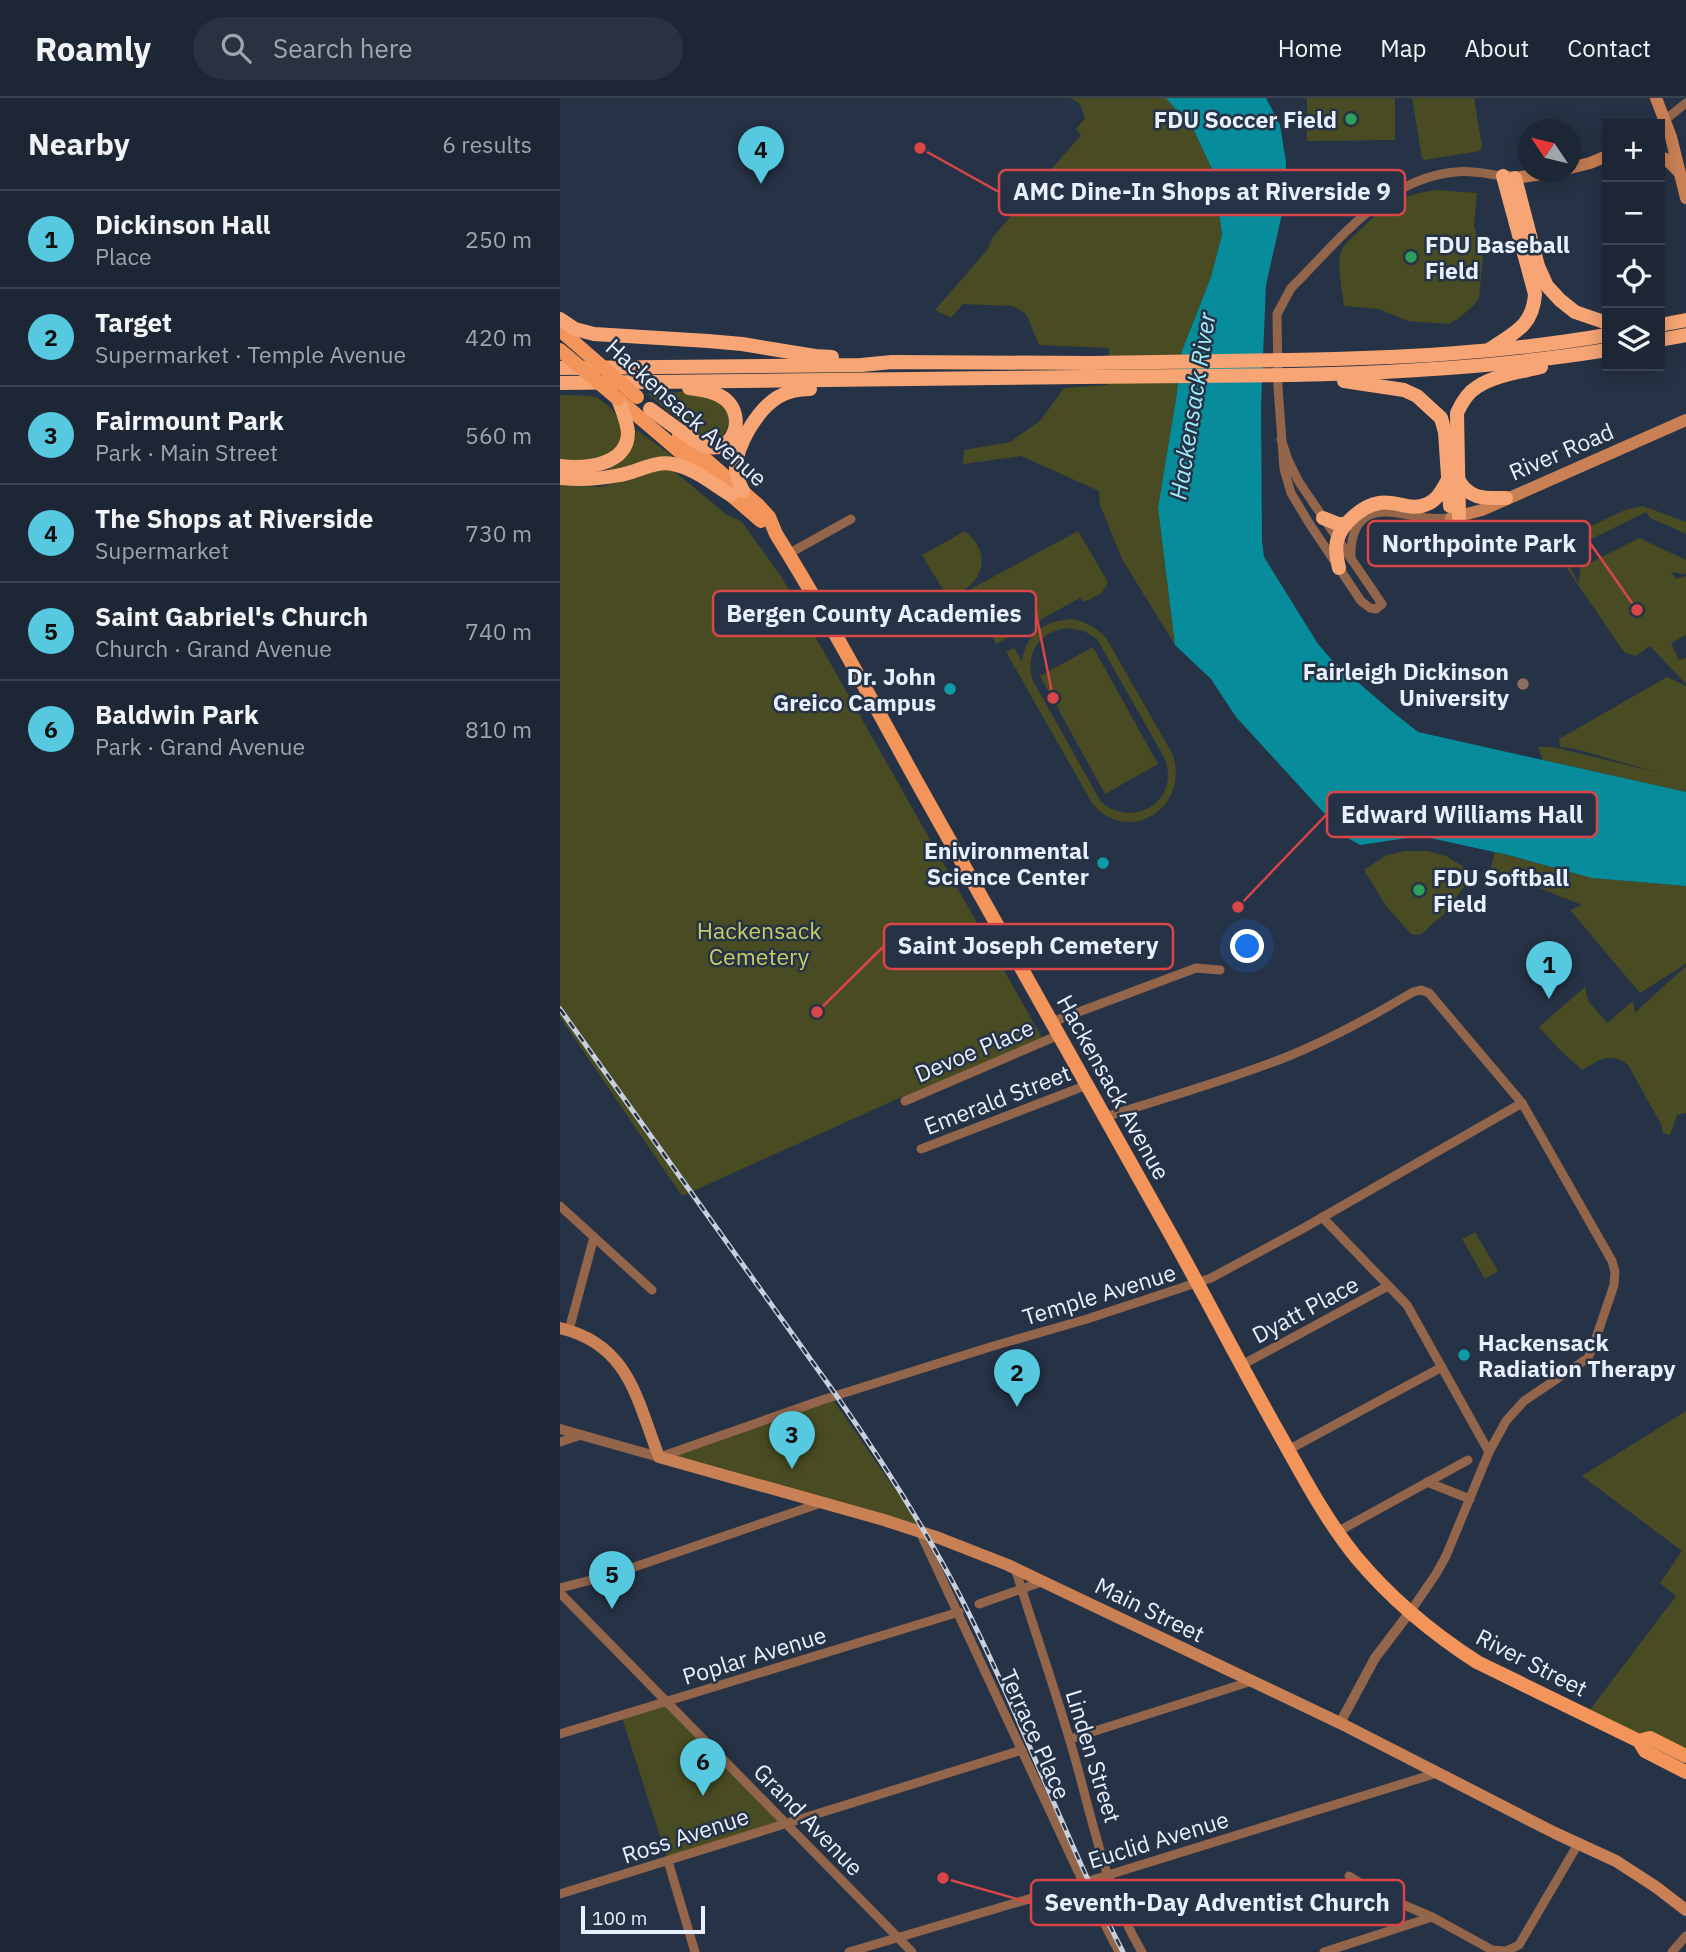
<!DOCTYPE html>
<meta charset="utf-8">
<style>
body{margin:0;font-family:"IBM Plex Sans",sans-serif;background:#293240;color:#f1f3f6}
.controls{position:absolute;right:21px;top:21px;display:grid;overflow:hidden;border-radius:0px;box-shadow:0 4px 18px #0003}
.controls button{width:63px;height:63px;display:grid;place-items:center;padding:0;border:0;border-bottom:2px solid #3a434f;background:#1c2634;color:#f1f3f6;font:35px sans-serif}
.compass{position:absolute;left:958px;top:21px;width:63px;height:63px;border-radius:50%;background:#1c2634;box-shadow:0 4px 18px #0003;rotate:305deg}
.scale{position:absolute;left:21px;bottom:18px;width:124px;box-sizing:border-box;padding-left:7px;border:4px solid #e8f0fd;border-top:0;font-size:19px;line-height:24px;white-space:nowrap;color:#e8f0fd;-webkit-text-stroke:5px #263245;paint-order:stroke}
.you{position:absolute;left:688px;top:849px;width:24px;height:24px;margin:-18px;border:5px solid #fff;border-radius:50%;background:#1a73e8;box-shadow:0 0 0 10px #1a73e833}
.badge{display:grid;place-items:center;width:46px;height:46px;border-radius:50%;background:#56c9e1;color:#111;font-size:23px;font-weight:700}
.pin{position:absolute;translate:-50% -58px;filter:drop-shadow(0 2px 4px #0008)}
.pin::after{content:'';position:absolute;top:37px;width:24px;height:21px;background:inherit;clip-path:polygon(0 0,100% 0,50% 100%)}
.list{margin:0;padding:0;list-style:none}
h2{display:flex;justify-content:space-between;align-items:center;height:91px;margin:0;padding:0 28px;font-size:30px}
h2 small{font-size:23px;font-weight:400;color:#a0a5ac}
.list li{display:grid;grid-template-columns:46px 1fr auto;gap:21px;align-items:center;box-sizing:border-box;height:98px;padding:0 28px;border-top:2px solid #3a434f}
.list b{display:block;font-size:26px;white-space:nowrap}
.list p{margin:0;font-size:23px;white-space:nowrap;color:#a0a5ac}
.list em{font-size:23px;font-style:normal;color:#a0a5ac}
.icon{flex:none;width:38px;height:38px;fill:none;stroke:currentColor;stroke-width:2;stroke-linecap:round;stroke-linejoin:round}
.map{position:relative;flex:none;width:1126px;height:1854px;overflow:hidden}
header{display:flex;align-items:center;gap:42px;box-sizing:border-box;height:98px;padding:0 35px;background:#1c2634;border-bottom:2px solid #3a434f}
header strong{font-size:33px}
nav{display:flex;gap:38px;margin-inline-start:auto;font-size:24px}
.search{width:490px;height:63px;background:#293240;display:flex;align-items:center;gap:18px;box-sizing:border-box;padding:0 24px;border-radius:38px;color:#a0a5ac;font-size:26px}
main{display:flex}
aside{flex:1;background:#1c2634}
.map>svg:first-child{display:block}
</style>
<header>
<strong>Roamly</strong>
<div class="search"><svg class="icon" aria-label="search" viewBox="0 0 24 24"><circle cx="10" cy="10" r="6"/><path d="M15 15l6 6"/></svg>Search here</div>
<nav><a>Home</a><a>Map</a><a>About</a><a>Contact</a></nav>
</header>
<main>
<aside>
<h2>Nearby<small>6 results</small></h2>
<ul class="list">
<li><span class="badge">1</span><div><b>Dickinson Hall</b><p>Place</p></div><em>250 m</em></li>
<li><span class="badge">2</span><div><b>Target</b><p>Supermarket · Temple Avenue</p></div><em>420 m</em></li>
<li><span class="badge">3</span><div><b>Fairmount Park</b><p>Park · Main Street</p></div><em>560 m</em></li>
<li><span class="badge">4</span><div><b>The Shops at Riverside</b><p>Supermarket</p></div><em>730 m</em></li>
<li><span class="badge">5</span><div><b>Saint Gabriel's Church</b><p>Church · Grand Avenue</p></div><em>740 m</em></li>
<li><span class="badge">6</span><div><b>Baldwin Park</b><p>Park · Grand Avenue</p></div><em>810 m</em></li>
</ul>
</aside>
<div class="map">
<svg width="1126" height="1854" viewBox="0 0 1126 1854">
<rect width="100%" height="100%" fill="#263245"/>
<g fill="#494c22" fill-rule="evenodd">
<polygon points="511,0 606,0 634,33 654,75 662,137 651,179 622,253 616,301 598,410 615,547 562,461 540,407 539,393 461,358 403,366 404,352 450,344 480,323 504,290 547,287 549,250 479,247 466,216 453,208 403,206 391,220 375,212 428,151 433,139 521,37 516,31 525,20 520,6"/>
<polygon points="747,0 835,0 835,42 747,43"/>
<polygon points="852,0 914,0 922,49 920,53 865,62 862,60"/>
<path d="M877,92L917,95L914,128L923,159L919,200L913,208L898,221L888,226L848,223L819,211L784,208C783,195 776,167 781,154C783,146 792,140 798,134C823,109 841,96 877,92Z"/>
<path d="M90,295C107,295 141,291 155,300C180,315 168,353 138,339L88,296Z"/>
<path d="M0,297C10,297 30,297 38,300C41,302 44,305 47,307C66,322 69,348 43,358C29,364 15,363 0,362Z"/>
<polygon points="77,332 115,360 46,375 46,370 73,343"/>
<polygon points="109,369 167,417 181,423 221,478 484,943 337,1001 122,1098 0,919 0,387 41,389"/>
<polygon points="1083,408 1126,424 1126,436 1090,420 1086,414 1013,450 1005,460 1019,486 1020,470 1079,440 1126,462 1126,476 1111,474 1116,481 1126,478 1126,537 1111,545 1119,562 1126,560 1126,586 1090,548 1076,558 1064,554 991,447 1065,412"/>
<path d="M405,433C434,456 423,491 387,498L362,457Z"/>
<polygon points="518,433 548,484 542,495 524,504 520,500 436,546 407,493"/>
<path d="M513,521C527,524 537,530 546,540L612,655C632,708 569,750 532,705L446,554L454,550L462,564C466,534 484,523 513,521ZM507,530L524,533L537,541L605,661C620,704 574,731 541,704L472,581C466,554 479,534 507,530Z"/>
<polygon points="533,549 598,666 545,696 480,578"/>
<polygon points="1107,579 1126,588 1126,694 983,662 978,649 993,649 1100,675 1012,650 1000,649 999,641"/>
<polygon points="844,753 867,753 886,758 914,775 884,816 860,837 851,836 826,808 804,772 825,758"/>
<polygon points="935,754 1032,780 1126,788 1126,866 1080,895 1010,812 1022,807 979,790 929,775"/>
<path d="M1126,868V1015L1117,1017L1110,1037L1103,1035L1101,1026L1068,967C1050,953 1038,963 1022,972L1000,952L979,929L1025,889L1028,903L1047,925L1073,903L1075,915L1080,910Z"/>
<polygon points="915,1134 938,1173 925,1181 902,1141"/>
<polygon points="271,1299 366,1436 99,1359"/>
<polygon points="1126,1313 1126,1665 1026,1617 1116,1498 1100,1485 1122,1453 1022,1378"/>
<polygon points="107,1603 226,1725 109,1766 61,1617"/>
</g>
<polygon fill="#078c9b" points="606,0 706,0 720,27 726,64 726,98 706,187 701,308 702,443 704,459 758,546 771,561 829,611 858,634 1126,694 1126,788 1032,780 948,757 861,738 800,747 786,739 676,619 651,581 615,547 598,410 616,301 622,253 651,179 662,137 654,75 634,33"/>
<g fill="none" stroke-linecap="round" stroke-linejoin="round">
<g stroke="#93654a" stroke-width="9">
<polyline points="1105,22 1126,5"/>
<path d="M721,341L728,362L739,384L822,506L816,511L810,510L801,503L749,425L731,395L724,371L718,289L717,216L731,190L741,180C784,136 829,80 895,74C911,72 928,76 943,78"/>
<polyline points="228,456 291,421"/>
<path d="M791,461C790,437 797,414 825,414C840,414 854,419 869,420C876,421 884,420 891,420"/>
<polyline points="492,924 636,870 660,872"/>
<polyline points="345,1003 499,937"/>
<path d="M545,1019C605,1000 665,983 724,960C769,942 811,919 853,894L861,892L869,895L962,1005L1052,1163L1055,1174L1054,1187L1034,1246L1028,1260L964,1303L946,1323L929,1354L886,1458L876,1476L850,1514"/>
<polyline points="361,1051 527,987"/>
<polyline points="0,1108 92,1192"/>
<polyline points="762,1119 847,1207 929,1354"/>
<polyline points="9,1232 34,1139"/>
<polyline points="680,1268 828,1188"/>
<polyline points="0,1344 21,1337"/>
<polyline points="728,1352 882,1269"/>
<polyline points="100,1359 262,1302 430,1249 527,1221 651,1180 742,1131 962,1005"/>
<polyline points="867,1384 910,1401"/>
<polyline points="360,1434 523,1784 559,1854"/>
<polyline points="777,1434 908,1362"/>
<path d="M455,1470C473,1528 493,1585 510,1643C531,1713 544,1791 582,1854"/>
<polyline points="0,1490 51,1477 261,1405"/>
<polyline points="0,1495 352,1854"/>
<polyline points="419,1506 484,1483"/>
<polyline points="0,1636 399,1514"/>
<polyline points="510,1641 692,1583"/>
<polyline points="108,1763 135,1854"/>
<polyline points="789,1778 818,1796 872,1819 932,1852 946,1853 959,1847 1018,1746"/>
<polyline points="0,1796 462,1652"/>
<polyline points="289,1854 516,1787 877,1675"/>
<polyline points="764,1854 872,1819"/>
<polyline points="1112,1854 1126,1838"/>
</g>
<g stroke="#93654a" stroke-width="10">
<polyline points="0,1331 99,1359"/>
<polyline points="780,1625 815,1560 850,1514"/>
</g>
<g stroke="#c98054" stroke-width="12">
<polyline points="1096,0 1111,39 1126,100"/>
<polyline points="1100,59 1106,61 1119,74"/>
<polyline points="1010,70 1030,65 1047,58"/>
<polyline points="947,79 955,80 995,74"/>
<polyline points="891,420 922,412 1126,322"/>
<path d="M0,1230C69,1246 77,1302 99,1359L324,1422L379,1440L448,1467L780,1625L995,1735L1056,1763L1096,1789L1126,1812"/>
</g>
<g stroke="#f3945a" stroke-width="14">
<polyline points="0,232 23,252"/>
<polyline points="58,301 148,378"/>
<path d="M119,338L198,407L209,419L216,436C268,519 314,607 362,693C442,835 522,978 602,1121C643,1193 680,1267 721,1339C744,1380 766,1422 796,1459C831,1501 872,1535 917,1564L1079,1643L1085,1653L1126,1674"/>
<polyline points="164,391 201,423"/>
<polyline points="1079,1643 1090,1640 1126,1658"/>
</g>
<g stroke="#f7a574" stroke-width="14">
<polyline points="955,80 978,168 987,188 1000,202 1015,214 1047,225"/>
<polyline points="0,221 15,231 34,236 148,243 182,246 255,258 272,259"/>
<polyline points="1100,227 1126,222"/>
<polyline points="1100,242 1126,237"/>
<path d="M930,251C954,235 973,228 975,196L943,78"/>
<path d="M730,262C837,260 943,255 1047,237"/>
<polyline points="0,270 301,267 332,264 531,265"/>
<path d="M730,277C837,275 942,269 1047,252"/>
<polyline points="784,283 844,292 857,298 881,320 885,334 890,408"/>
<polyline points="0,285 522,279"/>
<path d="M90,311C103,320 133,344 145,348C173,357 187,319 165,301C155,293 141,292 129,290"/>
<path d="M0,368C24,371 68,368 68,334C67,323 62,312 58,301"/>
<path d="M0,380C20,382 40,381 60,377C77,374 96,362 113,366C134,370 154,387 171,397"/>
<path d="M898,381C909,402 925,400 946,400"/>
<path d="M183,393C180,387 177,380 176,372C175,348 198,311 218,299C228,293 238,291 250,291"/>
<path d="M899,419L897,315C901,306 907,295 917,289C935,277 961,274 981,269"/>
<polyline points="763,420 778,426 786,426"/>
<path d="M779,470C777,461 775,452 777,443C781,426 802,408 819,405C836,402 851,414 867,406C878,402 882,391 888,382"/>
</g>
<g stroke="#c8d0de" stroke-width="5">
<path id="rail" d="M0,911L276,1297C321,1361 363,1427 399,1496C459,1613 503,1737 563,1854"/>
</g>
<use href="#rail" stroke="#263245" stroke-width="2.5" stroke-dasharray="8" stroke-linecap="butt"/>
<g stroke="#f3945a" stroke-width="14">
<polyline points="0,252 58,301"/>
<polyline points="23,252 77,299"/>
</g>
<g stroke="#f7a574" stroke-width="14">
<polyline points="531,265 730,262"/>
<polyline points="522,279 730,277"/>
</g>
</g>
<g fill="#2e9e5b" stroke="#263245" stroke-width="2.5">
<circle cx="791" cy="21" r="7"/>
<circle cx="851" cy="159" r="7"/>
<circle cx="859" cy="792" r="7"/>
</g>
<circle fill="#8d6e63" stroke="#263245" stroke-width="2.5" cx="963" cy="586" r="7"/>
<g fill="#0f9aa8" stroke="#263245" stroke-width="2.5">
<circle cx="390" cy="591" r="7"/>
<circle cx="543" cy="765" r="7"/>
<circle cx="904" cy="1257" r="7"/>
</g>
<g text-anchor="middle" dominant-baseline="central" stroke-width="5" stroke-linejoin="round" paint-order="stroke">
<g font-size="23" font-weight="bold" fill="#e8f0fd" stroke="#263245" text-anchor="end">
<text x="777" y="21">FDU Soccer Field</text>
<text x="865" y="146" text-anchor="start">FDU Baseball<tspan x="865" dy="26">Field</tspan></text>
<text x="949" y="573">Fairleigh Dickinson<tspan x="949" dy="26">University</tspan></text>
<text x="376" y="578">Dr. John<tspan x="376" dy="26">Greico Campus</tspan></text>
<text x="529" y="752">Enivironmental<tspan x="529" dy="26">Science Center</tspan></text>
<text x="873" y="779" text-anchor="start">FDU Softball<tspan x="873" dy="26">Field</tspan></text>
<text x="918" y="1244" text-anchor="start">Hackensack<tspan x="918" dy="26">Radiation Therapy</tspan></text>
</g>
<g font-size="23" fill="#e8f0fd" stroke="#263245">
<text transform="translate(127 314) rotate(42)">Hackensack Avenue</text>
<text transform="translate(1001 353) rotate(-23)">River Road</text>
<text transform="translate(414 952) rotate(-23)">Devoe Place</text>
<text transform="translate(554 989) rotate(61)">Hackensack Avenue</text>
<text transform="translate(437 1001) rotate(-21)">Emerald Street</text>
<text transform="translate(539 1196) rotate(-17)">Temple Avenue</text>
<text transform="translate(745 1211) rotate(-28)">Dyatt Place</text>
<text transform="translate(590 1511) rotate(26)">Main Street</text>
<text transform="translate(194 1557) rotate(-17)">Poplar Avenue</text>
<text transform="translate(972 1564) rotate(27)">River Street</text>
<text transform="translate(476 1636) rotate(66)">Terrace Place</text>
<text transform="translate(534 1658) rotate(73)">Linden Street</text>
<text transform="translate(249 1721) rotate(46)">Grand Avenue</text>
<text transform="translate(125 1737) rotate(-18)">Ross Avenue</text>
<text transform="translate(598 1741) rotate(-17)">Euclid Avenue</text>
</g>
<g font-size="23" fill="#c8ce64" stroke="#263245">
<text x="199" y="832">Hackensack<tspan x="199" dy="26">Cemetery</tspan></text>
</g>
<g font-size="24" font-style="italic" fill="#a0eefb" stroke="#263245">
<text transform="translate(632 308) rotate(-81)">Hackensack River</text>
</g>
</g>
<path fill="none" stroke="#d94648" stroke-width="2.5" d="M360 50L439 94M1077 512L1030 445M493 600L476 515M678 809L767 716M257 914L324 848M383 1780L471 1805"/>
<g fill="#d94648" stroke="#263245" stroke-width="2.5">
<circle cx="360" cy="50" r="7"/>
<circle cx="1077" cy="512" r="7"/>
<circle cx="493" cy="600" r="7"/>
<circle cx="678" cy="809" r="7"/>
<circle cx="257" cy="914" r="7"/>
<circle cx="383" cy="1780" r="7"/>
</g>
<g fill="#263245" stroke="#d94648" stroke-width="2.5">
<rect x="439" y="72" width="406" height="45" rx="7"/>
<rect x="808" y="423" width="222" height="45" rx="7"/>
<rect x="153" y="493" width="323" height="45" rx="7"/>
<rect x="767" y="694" width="270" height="45" rx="7"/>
<rect x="324" y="826" width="289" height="45" rx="7"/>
<rect x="471" y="1782" width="373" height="45" rx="7"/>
</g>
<g font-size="24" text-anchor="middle" font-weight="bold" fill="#e8f0fd">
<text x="642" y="102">AMC Dine-In Shops at Riverside 9</text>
<text x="919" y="454">Northpointe Park</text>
<text x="314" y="524">Bergen County Academies</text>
<text x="902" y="725">Edward Williams Hall</text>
<text x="468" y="856">Saint Joseph Cemetery</text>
<text x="657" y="1813">Seventh-Day Adventist Church</text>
</g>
</svg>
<div class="controls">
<button>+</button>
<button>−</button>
<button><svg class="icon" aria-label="locate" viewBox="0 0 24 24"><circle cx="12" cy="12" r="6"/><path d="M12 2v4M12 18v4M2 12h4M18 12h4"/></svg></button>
<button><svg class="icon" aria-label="layers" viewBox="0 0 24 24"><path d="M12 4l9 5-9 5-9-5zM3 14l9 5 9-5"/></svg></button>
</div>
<svg class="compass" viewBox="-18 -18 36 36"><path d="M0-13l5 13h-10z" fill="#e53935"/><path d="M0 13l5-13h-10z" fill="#a0a5ac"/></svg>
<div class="scale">100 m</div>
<div class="you"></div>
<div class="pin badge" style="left:989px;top:901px">1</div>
<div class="pin badge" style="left:457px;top:1309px">2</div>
<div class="pin badge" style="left:232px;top:1371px">3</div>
<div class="pin badge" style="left:201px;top:86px">4</div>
<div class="pin badge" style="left:52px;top:1511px">5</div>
<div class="pin badge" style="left:143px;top:1698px">6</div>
</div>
</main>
